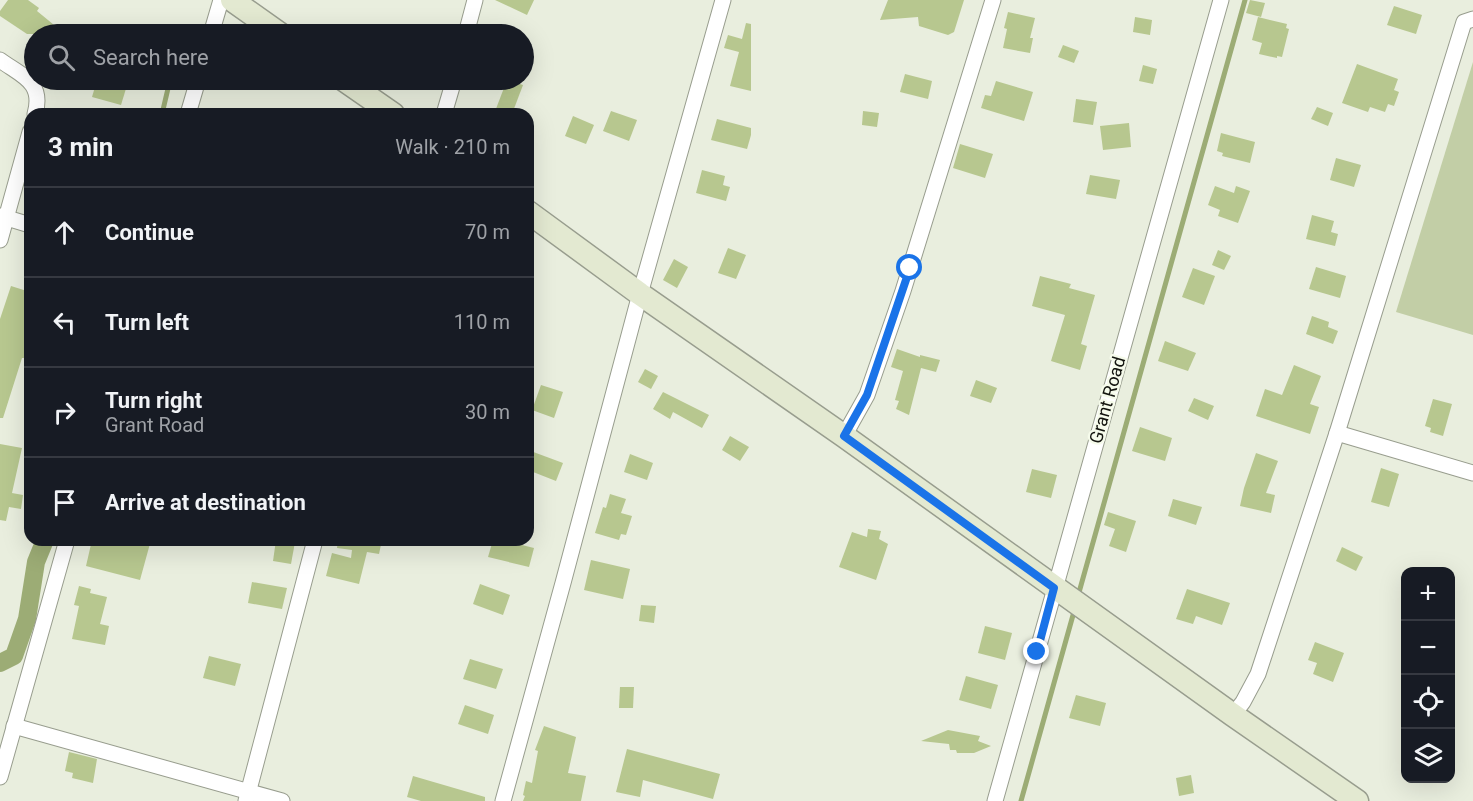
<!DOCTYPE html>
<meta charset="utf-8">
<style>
body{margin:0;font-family:Roboto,sans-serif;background:#20242c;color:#f1f3f6}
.controls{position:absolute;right:18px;bottom:18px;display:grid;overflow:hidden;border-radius:12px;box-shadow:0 6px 24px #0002}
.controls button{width:54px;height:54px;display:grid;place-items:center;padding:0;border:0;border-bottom:2px solid #363941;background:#171b24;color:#f1f3f6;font:30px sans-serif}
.stop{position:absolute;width:18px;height:18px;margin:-14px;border:4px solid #1a73e8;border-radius:50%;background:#fff}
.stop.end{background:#1a73e8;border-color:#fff;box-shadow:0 2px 6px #0008}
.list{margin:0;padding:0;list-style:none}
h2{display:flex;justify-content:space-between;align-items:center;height:78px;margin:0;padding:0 24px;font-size:26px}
h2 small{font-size:20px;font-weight:400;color:#9ea1a6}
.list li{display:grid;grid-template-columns:39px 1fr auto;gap:18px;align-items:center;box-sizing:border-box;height:90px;padding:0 24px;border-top:2px solid #363941}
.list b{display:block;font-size:22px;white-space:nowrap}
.list p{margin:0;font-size:20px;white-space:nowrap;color:#9ea1a6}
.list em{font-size:20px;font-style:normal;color:#9ea1a6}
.icon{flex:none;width:33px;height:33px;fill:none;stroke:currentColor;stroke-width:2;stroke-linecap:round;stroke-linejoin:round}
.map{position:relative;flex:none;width:1473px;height:801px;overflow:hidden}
.search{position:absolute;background:#171b24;box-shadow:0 6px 24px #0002;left:24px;top:24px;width:510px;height:66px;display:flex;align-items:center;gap:15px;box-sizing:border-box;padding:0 21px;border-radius:33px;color:#9ea1a6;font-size:22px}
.panel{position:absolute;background:#171b24;box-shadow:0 6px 24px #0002;left:24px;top:108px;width:510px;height:438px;border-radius:18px}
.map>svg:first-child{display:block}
</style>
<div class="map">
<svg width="1473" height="801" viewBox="0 0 1473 801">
<rect width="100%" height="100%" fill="#e9eede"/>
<polygon fill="#c2cea6" points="1473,62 1473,335 1396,312"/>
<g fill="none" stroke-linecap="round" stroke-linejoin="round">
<g stroke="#9cac75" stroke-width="5">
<polyline points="162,114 170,80"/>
<polyline points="1078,596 1245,0"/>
<polyline points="1021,801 1075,608"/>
</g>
<polyline stroke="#9cac75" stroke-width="18" points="0,663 14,656 27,619 36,562 45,540"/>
</g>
<g fill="#b7c78f">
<polygon points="8,0 28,0 39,8 37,11 65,34 27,34 0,16 0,11"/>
<polygon points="495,0 534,0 527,15"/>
<polygon points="888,0 964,0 954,32 948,35 919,26 918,17 880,20"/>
<polygon points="1250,0 1265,3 1261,17 1246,13"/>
<polygon points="1394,6 1422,15 1416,34 1387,25"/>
<polygon points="1008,12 1035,18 1030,38 1033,38 1030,53 1003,48 1007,29 1004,28"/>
<polygon points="1135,17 1152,20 1150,35 1133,32"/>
<polygon points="1258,17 1287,24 1286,28 1289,29 1282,57 1277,56 1277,58 1259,54 1262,43 1252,40"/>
<polygon points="746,23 751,24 751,91 730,86 739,52 724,48 728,35 742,39"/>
<polygon points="1063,45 1079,51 1074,63 1058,57"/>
<polygon points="1357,64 1398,79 1394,90 1399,92 1394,106 1388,104 1385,112 1370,107 1368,112 1342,103"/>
<polygon points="1143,65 1157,69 1153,84 1139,81"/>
<polygon points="905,74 932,81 928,99 900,92"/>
<polygon points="97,80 118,80 128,82 121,105 92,97"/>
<polygon points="507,80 523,85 512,114 494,114"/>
<polygon points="996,81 1033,92 1024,121 981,108 985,95 991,96"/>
<polygon points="1076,99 1097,102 1093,125 1073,122"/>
<polygon points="1317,107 1333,113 1328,126 1311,119"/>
<polygon points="611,111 637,120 629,141 603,131"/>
<polygon points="863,111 879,113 877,127 862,125"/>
<polygon points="573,116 594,125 586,144 565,136"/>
<polygon points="717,119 751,128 751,135 747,149 711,140"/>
<polygon points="1129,123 1131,147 1103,150 1100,126"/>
<polygon points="1221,133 1255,142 1250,163 1222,156 1223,153 1217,151"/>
<polygon points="960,144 993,154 985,178 953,168"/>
<polygon points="1336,158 1361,165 1354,187 1330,180"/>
<polygon points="702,170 725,176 723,185 730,187 726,201 696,193"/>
<polygon points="1090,175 1120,180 1116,199 1086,194"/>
<polygon points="1215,186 1234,193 1236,186 1250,191 1238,223 1218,216 1220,210 1208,205"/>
<polygon points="1312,215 1334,221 1331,232 1338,234 1335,246 1306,239"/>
<polygon points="728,248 746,255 736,279 718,273"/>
<polygon points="1218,250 1231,256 1224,270 1212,265"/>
<polygon points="674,259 688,267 677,288 663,280"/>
<polygon points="1316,267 1346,276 1340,298 1309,289"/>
<polygon points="1193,268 1215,276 1204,305 1182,297"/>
<polygon points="1040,276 1071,284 1069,288 1095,295 1081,344 1087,346 1080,370 1051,361 1065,315 1032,306"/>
<polygon points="11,286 30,292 30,340 24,358 22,358 3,418 0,418 0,319"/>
<polygon points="1312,316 1329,322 1328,327 1338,331 1333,344 1306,334"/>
<polygon points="1165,341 1196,353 1188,371 1158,361"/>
<polygon points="897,349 920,357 920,355 940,360 936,372 921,368 909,415 896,409 899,401 895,400 903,371 891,367"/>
<polygon points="1294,365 1321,376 1310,404 1319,407 1310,434 1256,416 1265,389 1282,395"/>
<polygon points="645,369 658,376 651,389 638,382"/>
<polygon points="976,380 997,388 991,403 970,396"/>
<polygon points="541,385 563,392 554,418 532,410"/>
<polygon points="663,392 709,415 702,428 673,412 670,419 653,409"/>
<polygon points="1194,398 1214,406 1208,420 1188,411"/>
<polygon points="1433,399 1452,404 1443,436 1430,432 1431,428 1425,426"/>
<polygon points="1140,427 1172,438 1165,461 1132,451"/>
<polygon points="730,436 749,447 740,461 722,450"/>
<polygon points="0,444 22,448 12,493 23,495 21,509 9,507 6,521 0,520"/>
<polygon points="528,450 563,463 556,481 528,470"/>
<polygon points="1256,453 1278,461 1266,493 1275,495 1271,513 1240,506 1244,488"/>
<polygon points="630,454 653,463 647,480 624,472"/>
<polygon points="1381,468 1399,474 1389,507 1371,502"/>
<polygon points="1032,469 1057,475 1051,498 1026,492"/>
<polygon points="610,494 626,499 621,513 632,516 626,535 621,534 619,540 595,533 603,507 606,508"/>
<polygon points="1173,499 1202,507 1196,525 1168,516"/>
<polygon points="1108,512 1136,521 1126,552 1109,546 1115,529 1104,525"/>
<polygon points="868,529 881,531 879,539 888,544 876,580 839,567 852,532 867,537"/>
<polygon points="92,540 115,546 117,540 151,540 140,580 86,566"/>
<polygon points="276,540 295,542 291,564 273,561"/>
<polygon points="338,540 382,540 379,554 367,552 359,584 326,576 332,553 351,558 352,550 337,548"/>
<polygon points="493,540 502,540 534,548 529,567 488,557"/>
<polygon points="1342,547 1363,557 1356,571 1336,561"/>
<polygon points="591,560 630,569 623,599 584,590"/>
<polygon points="252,582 287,588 282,609 248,603"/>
<polygon points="480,584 510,595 503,615 473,604"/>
<polygon points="79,586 91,589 90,593 107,597 100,624 109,626 105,645 72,639 79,606 74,605"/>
<polygon points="1187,589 1230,603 1222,625 1196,616 1193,624 1176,619"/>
<polygon points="641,605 656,606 654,623 639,621"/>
<polygon points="985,626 1012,633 1005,660 978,653"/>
<polygon points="1315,642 1344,653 1333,682 1313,674 1317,663 1308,660"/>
<polygon points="209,656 241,664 235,686 203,678"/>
<polygon points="470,659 503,669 496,689 463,679"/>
<polygon points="966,676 998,685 991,709 959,700"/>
<polygon points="620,687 634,687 633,708 619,708"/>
<polygon points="1076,695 1106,703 1100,726 1069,718"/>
<polygon points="465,705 494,715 488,734 458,724"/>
<polygon points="544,726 576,737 568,773 586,776 581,801 523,801 525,796 523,795 526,781 532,783 538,751 535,750"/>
<polygon points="948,730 980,736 978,741 991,746 974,753 957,753 956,750 950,750 949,744 921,741"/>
<polygon points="627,749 720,774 713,799 643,780 640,797 616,792"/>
<polygon points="69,752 97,759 93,783 72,778 73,773 65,771"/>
<polygon points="1191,775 1194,793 1179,796 1176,778"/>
<polygon points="413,776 485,797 485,801 421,801 407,797"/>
</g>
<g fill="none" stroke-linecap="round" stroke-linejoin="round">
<g stroke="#989d8e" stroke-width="17">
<g id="street">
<polyline points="211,34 221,0"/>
<polyline points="466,34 475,0"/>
<path d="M0,60C22,76 44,82 35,114"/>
<polyline points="188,114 198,80"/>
<polyline points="444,114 454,80"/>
<polyline points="0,216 30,225"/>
<polyline points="0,240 30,132"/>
<polyline points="1337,433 1473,473"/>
<polyline points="844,436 867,395 903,291 993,0"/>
<polyline points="1233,715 1243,702 1258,674 1337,433 1464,22 1473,19"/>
<polyline points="14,726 282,801"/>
<polyline points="0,777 67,540"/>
<polyline points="246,801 315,540"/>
<polyline points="503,801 563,583 640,294 723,0"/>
<polyline points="995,801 1221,0"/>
</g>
</g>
<g stroke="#989d8e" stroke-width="25">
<g id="secondary">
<polyline points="232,0 280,34"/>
<polyline points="344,80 393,114"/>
<polyline points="528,212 640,294 844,436 1233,715 1357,801"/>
</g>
</g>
<use href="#street" stroke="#fff" stroke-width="15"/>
<use href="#secondary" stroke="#e3e9d1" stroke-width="22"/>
</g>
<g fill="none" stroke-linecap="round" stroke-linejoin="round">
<polyline stroke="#1a73e8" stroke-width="8" points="910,268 867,395 844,436 1054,588 1037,652"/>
</g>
<g text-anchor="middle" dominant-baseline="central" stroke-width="4.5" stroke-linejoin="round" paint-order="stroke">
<g font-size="18" fill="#12130e" stroke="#f6fbeb">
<text transform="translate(1107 400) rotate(-74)">Grant Road</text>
</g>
</g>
</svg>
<div class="controls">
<button>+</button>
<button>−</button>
<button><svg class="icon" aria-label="locate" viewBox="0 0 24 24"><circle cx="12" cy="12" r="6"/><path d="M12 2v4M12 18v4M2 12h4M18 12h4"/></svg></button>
<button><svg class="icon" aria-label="layers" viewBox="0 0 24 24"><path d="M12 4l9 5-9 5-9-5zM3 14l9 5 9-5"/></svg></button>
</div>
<div class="stop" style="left:910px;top:268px"></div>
<div class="stop end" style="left:1037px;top:652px"></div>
<div class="search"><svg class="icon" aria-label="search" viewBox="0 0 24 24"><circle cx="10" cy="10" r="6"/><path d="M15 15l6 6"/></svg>Search here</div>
<section class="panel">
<h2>3 min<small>Walk · 210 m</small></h2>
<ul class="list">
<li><svg class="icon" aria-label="ahead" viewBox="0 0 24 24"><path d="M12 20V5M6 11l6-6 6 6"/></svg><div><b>Continue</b></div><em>70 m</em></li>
<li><svg class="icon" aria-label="left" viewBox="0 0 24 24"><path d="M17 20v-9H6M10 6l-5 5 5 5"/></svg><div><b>Turn left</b></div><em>110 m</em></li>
<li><svg class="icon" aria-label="right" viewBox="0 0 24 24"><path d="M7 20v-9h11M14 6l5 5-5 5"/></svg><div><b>Turn right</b><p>Grant Road</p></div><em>30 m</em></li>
<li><svg class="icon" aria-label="arrive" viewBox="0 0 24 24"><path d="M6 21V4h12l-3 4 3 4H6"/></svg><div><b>Arrive at destination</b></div></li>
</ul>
</section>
</div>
